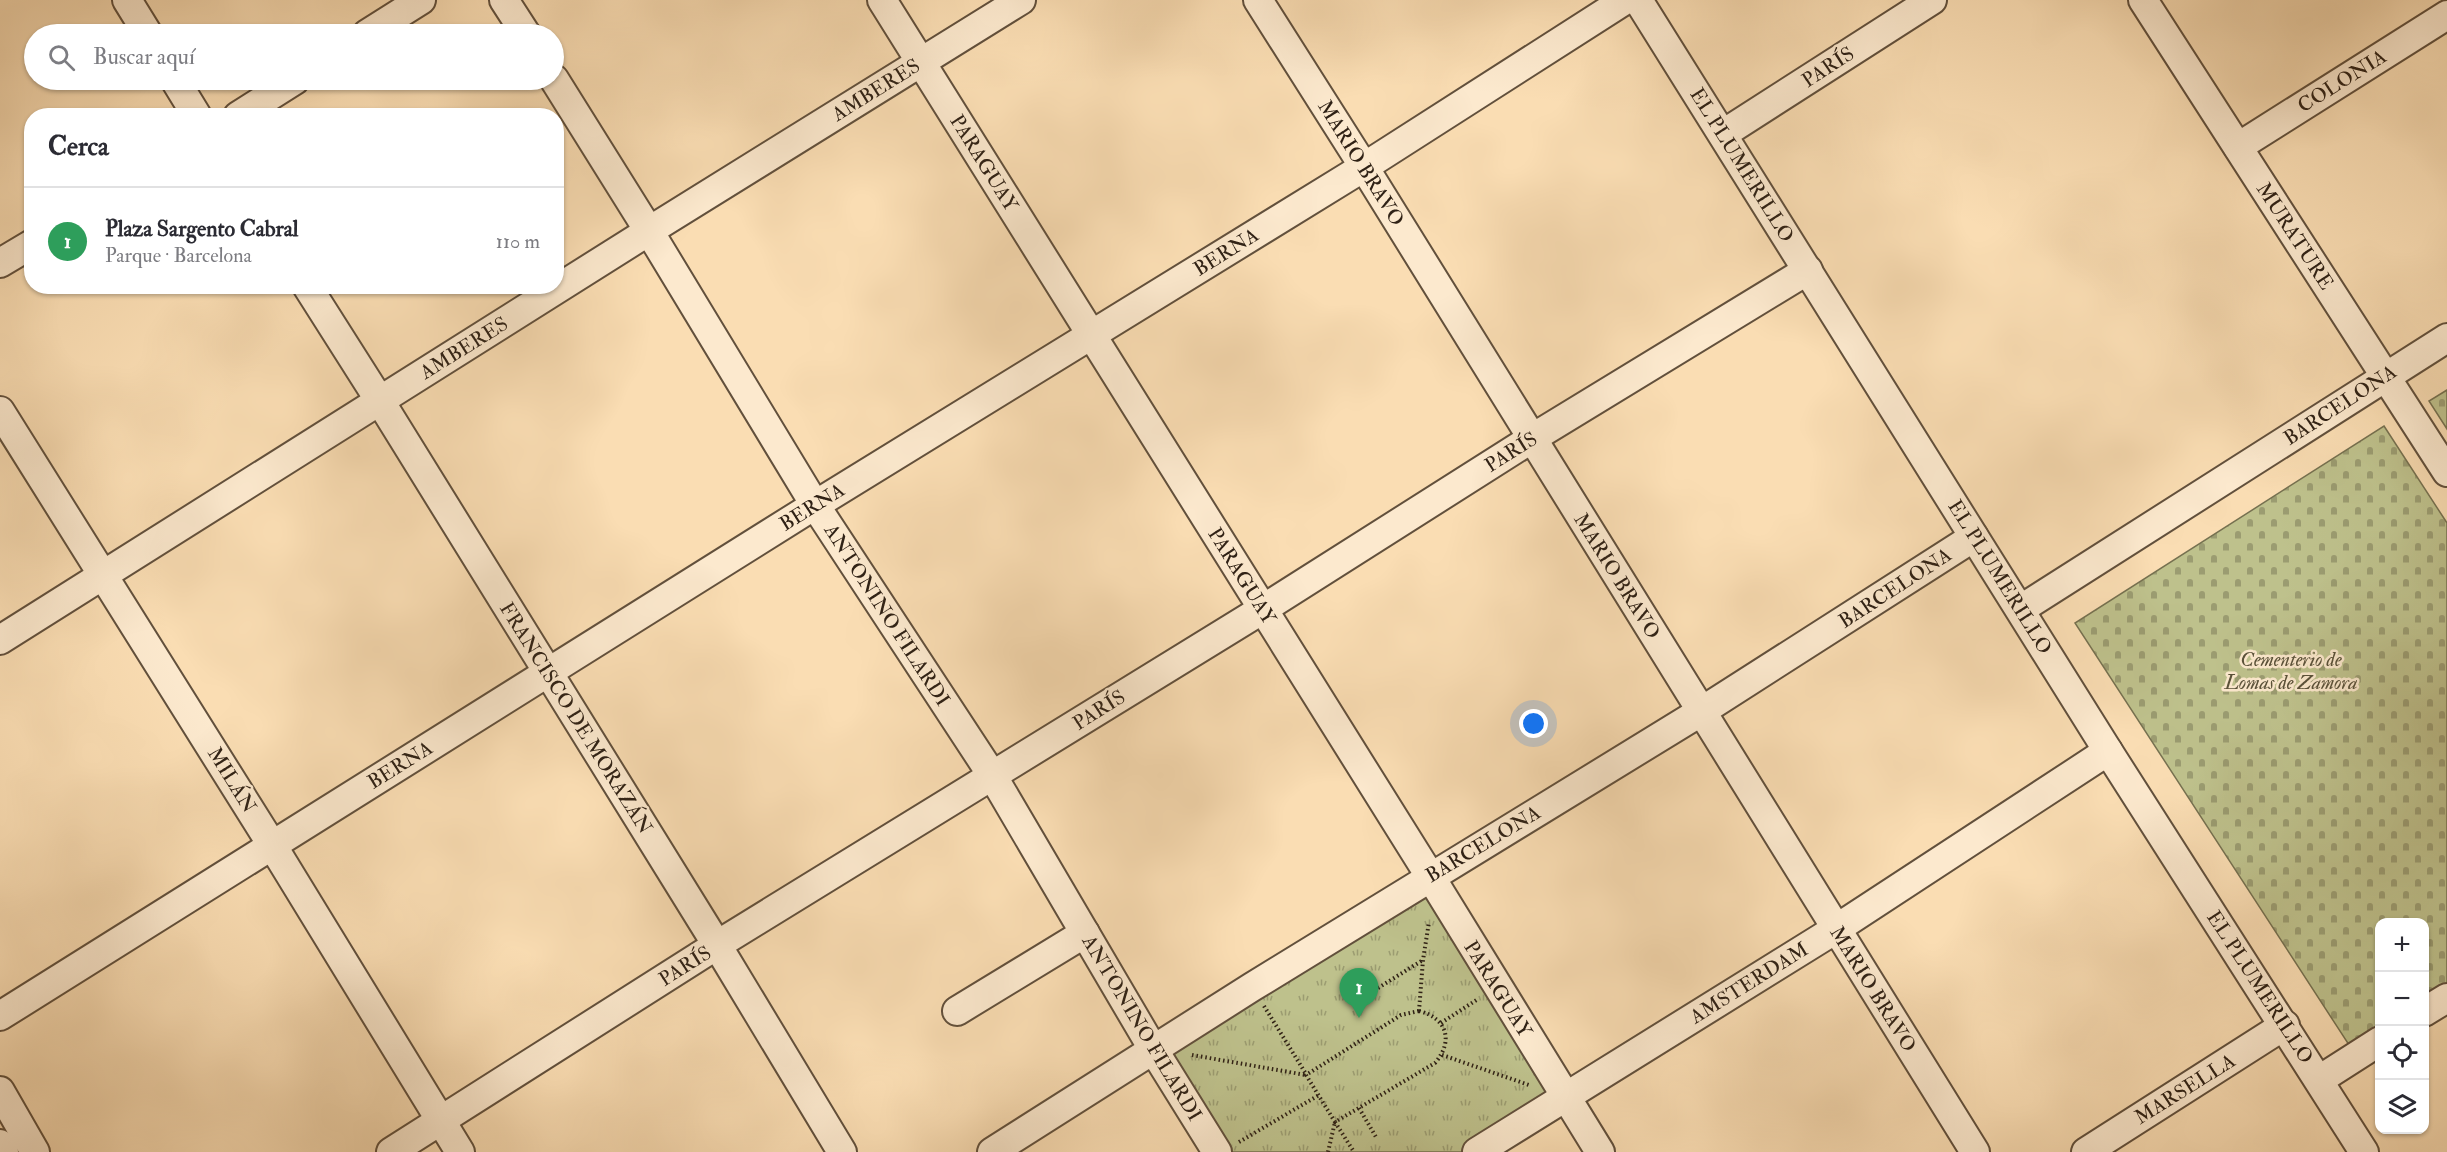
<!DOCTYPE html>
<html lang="es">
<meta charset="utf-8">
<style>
body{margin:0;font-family:"IM FELL Double Pica",serif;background:#f7f7f7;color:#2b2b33}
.controls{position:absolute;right:18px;bottom:18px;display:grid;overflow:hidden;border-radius:12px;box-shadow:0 2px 4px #0004}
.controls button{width:54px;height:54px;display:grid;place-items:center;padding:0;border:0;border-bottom:2px solid #e1e1e2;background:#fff;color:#2b2b33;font:30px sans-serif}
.you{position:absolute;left:1534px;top:724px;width:21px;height:21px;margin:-15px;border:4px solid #fff;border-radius:50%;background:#1a73e8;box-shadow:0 0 0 9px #1a73e833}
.badge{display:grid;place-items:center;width:39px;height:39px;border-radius:50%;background:#1a73e8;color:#fff;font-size:20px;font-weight:700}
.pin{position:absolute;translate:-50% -50px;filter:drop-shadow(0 2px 3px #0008)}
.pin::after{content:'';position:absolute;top:32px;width:21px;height:18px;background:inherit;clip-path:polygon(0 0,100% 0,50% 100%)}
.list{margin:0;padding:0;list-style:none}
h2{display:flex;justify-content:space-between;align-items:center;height:78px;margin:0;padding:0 24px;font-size:26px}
h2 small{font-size:20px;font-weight:400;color:#7c7c81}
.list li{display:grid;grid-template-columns:39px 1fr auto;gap:18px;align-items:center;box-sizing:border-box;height:108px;padding:0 24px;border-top:2px solid #e1e1e2}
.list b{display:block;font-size:22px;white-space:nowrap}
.list p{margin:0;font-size:20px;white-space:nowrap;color:#7c7c81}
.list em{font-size:20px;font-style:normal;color:#7c7c81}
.icon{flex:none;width:33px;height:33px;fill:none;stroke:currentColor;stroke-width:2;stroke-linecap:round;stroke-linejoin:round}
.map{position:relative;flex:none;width:2447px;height:1152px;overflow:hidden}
.search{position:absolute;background:#fff;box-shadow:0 2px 4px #0004;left:24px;top:24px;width:540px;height:66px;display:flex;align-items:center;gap:15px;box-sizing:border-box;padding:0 21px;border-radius:33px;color:#7c7c81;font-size:22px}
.panel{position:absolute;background:#fff;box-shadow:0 2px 4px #0004;left:24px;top:108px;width:540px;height:186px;border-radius:24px}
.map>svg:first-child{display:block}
</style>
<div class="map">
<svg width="2447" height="1152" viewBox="0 0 2447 1152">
<defs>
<pattern id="grass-tufts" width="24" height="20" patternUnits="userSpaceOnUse" patternTransform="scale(1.5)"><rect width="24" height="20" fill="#bec18c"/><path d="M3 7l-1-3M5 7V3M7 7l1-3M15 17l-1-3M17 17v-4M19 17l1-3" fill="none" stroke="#9b9c71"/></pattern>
<pattern id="cemetery-stones" width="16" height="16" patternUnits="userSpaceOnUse" patternTransform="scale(1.5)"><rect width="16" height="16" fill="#bec18c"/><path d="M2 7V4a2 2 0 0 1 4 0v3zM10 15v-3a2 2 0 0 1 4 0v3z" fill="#9b9c71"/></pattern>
</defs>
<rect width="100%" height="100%" fill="#faddb3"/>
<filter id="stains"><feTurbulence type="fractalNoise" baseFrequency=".00333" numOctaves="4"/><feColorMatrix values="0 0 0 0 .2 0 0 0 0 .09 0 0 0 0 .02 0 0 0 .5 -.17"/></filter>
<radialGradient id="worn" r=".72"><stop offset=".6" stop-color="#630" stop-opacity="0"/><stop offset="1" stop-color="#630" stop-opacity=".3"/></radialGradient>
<polygon fill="url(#grass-tufts)" stroke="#767150" stroke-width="1.5" points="1430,876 1565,1097 1478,1152 1217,1152 1153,1049"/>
<g fill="url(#cemetery-stones)" stroke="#767150" stroke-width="1.5">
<polygon points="2447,390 2447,429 2429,401"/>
<polygon points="2384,426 2447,523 2447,987 2425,1001 2424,922 2380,922 2379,1030 2351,1048 2075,623"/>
</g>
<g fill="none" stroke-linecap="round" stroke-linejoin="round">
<g stroke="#62503c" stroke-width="32">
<g id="minor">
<polyline points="127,0 148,34"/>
<polyline points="504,0 526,34"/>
<polyline points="882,0 1430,876 1600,1152"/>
<polyline points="1258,0 1364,167 1975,1152"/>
<polyline points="1638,0 2108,751 2364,1152"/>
<polyline points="2143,0 2447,472"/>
<polyline points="367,34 421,0"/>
<polyline points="554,79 649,231 815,505 992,775 1153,1049 1217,1152"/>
<polyline points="175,80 197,116"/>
<polyline points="238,116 295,80"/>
<polyline points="1723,134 1932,0"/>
<polyline points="2238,147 2447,15"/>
<polyline points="0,263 32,244"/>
<polyline points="307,286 380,401 717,945 842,1152"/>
<polyline points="0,411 272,845 460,1152"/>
<polyline points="2021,609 2447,338"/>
<polyline points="0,640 649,231 1021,0"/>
<polyline points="957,1011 1085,933"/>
<polyline points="2424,1012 2447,998"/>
<polyline points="0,1016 815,505 1364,167 1625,0"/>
<polyline points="2319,1080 2380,1041"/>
<polyline points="0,1091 35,1152"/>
<polyline points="0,1144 4,1152"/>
<polyline points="391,1152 717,945 1263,609 1531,439 1808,270"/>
<polyline points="992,1152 1252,987 1702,711 1974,537"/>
<polyline points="1477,1152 1836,929 2108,751"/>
<polyline points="2086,1152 2285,1025"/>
</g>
</g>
<g stroke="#2f2115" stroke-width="4" stroke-dasharray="1.5 3" stroke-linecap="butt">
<polyline points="1378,988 1423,960"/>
<polyline points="1264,1006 1306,1074"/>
<path d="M1419,1011C1447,1018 1454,1041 1435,1063L1335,1122L1306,1075L1401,1015Z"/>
<polyline points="1419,1011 1423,960 1429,922"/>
<polyline points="1441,1023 1478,999"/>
<polyline points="1192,1055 1306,1075"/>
<polyline points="1442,1055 1529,1085"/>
<polyline points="1359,1108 1376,1137"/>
<polyline points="1335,1122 1354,1152"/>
<polyline points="1239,1142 1319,1095"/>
<polyline points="1328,1152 1335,1122"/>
</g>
<use href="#minor" stroke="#fce9ce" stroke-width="28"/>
</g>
<g text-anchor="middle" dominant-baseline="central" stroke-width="5" stroke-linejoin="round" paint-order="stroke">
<g font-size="20" fill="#2f2115" stroke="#fce9ce">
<text transform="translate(1828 67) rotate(-33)">PARÍS</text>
<text transform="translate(2342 81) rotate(-32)">COLONIA</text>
<text transform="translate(876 90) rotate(-32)">AMBERES</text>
<text transform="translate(984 163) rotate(58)">PARAGUAY</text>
<text transform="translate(1361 163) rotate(58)">MARIO BRAVO</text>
<text transform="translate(1742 165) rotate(58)">EL PLUMERILLO</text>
<text transform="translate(2295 236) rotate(57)">MURATURE</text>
<text transform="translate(1226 252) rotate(-32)">BERNA</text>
<text transform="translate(464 348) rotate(-32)">AMBERES</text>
<text transform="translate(2340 405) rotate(-33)">BARCELONA</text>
<text transform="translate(1511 452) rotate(-32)">PARÍS</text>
<text transform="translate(812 507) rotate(-32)">BERNA</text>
<text transform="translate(1242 576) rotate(58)">PARAGUAY</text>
<text transform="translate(1617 576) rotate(58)">MARIO BRAVO</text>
<text transform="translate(2000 577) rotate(58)">EL PLUMERILLO</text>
<text transform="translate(1895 588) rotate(-33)">BARCELONA</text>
<text transform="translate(887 615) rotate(57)">ANTONINO FILARDI</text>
<text transform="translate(1099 710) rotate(-32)">PARÍS</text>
<text transform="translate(576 718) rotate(58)">FRANCISCO DE MORAZÁN</text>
<text transform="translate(400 765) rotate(-32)">BERNA</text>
<text transform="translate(232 780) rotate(58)">MILÁN</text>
<text transform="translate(1483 844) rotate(-31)">BARCELONA</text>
<text transform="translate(685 966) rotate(-32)">PARÍS</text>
<text transform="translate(1749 983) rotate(-32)">AMSTERDAM</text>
<text transform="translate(2260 987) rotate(57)">EL PLUMERILLO</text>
<text transform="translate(1498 989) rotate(58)">PARAGUAY</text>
<text transform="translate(1873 989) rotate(58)">MARIO BRAVO</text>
<text transform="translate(1142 1028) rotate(59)">ANTONINO FILARDI</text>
<text transform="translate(2185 1089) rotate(-32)">MARSELLA</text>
</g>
<g font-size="20" font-style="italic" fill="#5a5139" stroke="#fce9ce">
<text x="2291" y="659">Cementerio de<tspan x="2291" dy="23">Lomas de Zamora</tspan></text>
</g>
</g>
<rect width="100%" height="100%" filter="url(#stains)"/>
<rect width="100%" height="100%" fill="url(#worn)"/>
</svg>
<div class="controls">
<button>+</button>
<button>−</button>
<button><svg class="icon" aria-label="locate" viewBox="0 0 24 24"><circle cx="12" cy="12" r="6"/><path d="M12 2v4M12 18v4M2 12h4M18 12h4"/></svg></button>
<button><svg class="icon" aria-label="layers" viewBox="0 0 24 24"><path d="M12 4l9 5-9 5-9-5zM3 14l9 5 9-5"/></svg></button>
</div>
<div class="you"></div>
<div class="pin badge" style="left:1359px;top:1018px;background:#2e9e5b">1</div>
<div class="search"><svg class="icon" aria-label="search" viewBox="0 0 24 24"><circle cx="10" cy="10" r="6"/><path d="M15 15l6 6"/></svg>Buscar aquí</div>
<section class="panel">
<h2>Cerca<small></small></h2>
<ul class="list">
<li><span class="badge" style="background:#2e9e5b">1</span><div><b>Plaza Sargento Cabral</b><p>Parque · Barcelona</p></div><em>110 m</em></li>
</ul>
</section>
</div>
